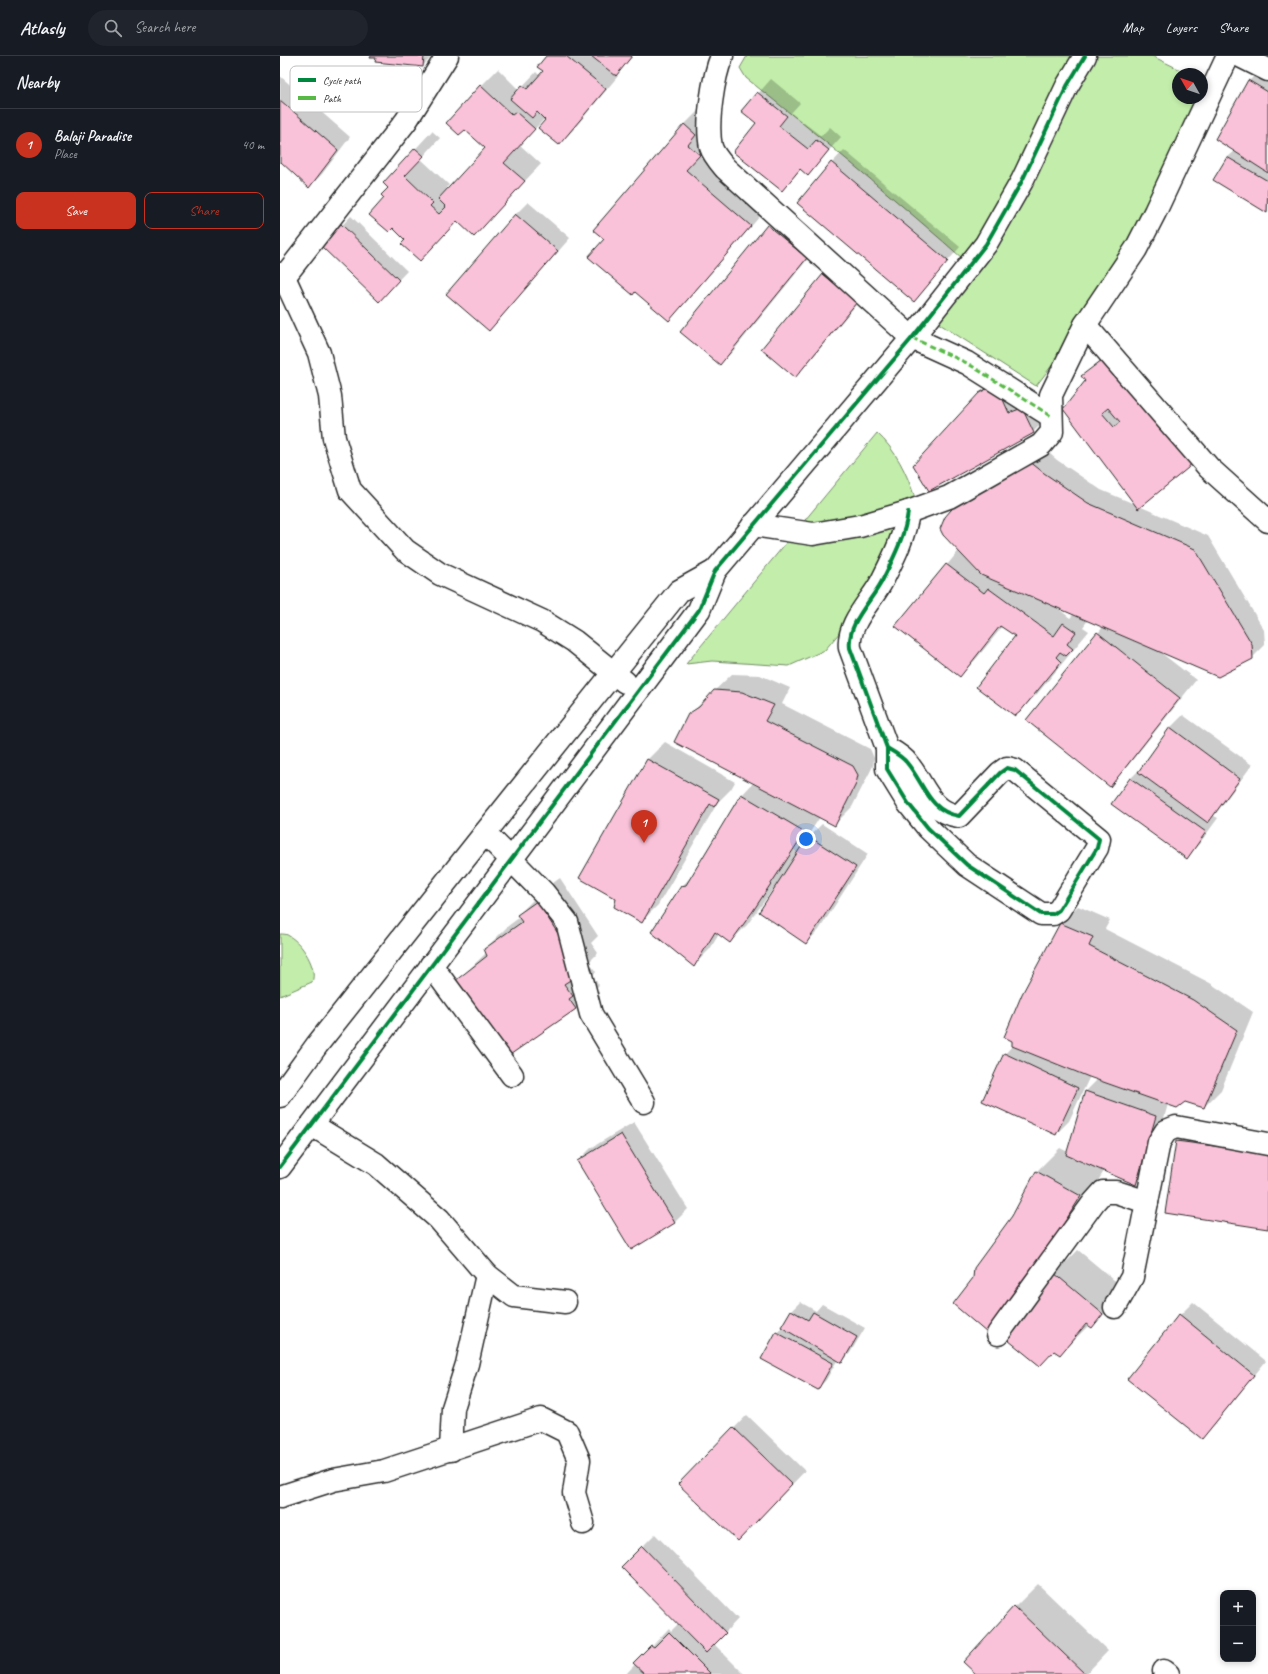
<!DOCTYPE html>
<meta charset="utf-8">
<style>
body{margin:0;font-family:Caveat,sans-serif;background:#20242c;color:#f1f3f6}
.controls{position:absolute;right:12px;bottom:12px;display:grid;overflow:hidden;border-radius:8px;box-shadow:0 2px 6px #0003}
.controls button{width:36px;height:36px;display:grid;place-items:center;padding:0;border:0;border-bottom:1px solid #363941;background:#171b24;color:#f1f3f6;font:20px sans-serif}
.compass{position:absolute;left:892px;top:12px;width:36px;height:36px;border-radius:50%;background:#171b24;box-shadow:0 2px 6px #0003;rotate:310deg}
.you{position:absolute;left:526px;top:783px;width:14px;height:14px;margin:-10px;border:3px solid #fff;border-radius:50%;background:#1a73e8;box-shadow:0 0 0 6px #1a73e833}
.badge{display:grid;place-items:center;width:26px;height:26px;border-radius:50%;background:#c8321e;color:#fff;font-size:13px;font-weight:700}
.pin{position:absolute;translate:-50% -33px;filter:drop-shadow(0 1px 2px #0008)}
.pin::after{content:'';position:absolute;top:21px;width:14px;height:12px;background:inherit;clip-path:polygon(0 0,100% 0,50% 100%)}
.list{margin:0;padding:0;list-style:none}
h2{display:flex;justify-content:space-between;align-items:center;height:52px;margin:0;padding:0 16px;font-size:17px}
h2 small{font-size:13px;font-weight:400;color:#9ea1a6}
.list li{display:grid;grid-template-columns:26px 1fr auto;gap:12px;align-items:center;box-sizing:border-box;height:72px;padding:0 16px;border-top:1px solid #363941}
.list b{display:block;font-size:15px;white-space:nowrap}
.list p{margin:0;font-size:13px;white-space:nowrap;color:#9ea1a6}
.list em{font-size:13px;font-style:normal;color:#9ea1a6}
.actions{display:flex;gap:8px;padding:12px 16px}
.actions a{flex:1;padding:9px 0;border:1px solid #c8321e;border-radius:8px;text-align:center;font-size:14px;color:#c8321e}
.actions .main{background:#c8321e;color:#fff}
.icon{flex:none;width:22px;height:22px;fill:none;stroke:currentColor;stroke-width:2;stroke-linecap:round;stroke-linejoin:round}
.map{position:relative;flex:none;width:988px;height:1618px;overflow:hidden}
header{display:flex;align-items:center;gap:24px;box-sizing:border-box;height:56px;padding:0 20px;background:#171b24;border-bottom:1px solid #363941}
header strong{font-size:19px}
nav{display:flex;gap:22px;margin-inline-start:auto;font-size:14px}
.search{width:280px;height:36px;background:#20242c;display:flex;align-items:center;gap:10px;box-sizing:border-box;padding:0 14px;border-radius:22px;color:#9ea1a6;font-size:15px}
main{display:flex}
aside{flex:1;background:#171b24}
.map>svg:first-child{display:block}
</style>
<header>
<strong>Atlasly</strong>
<div class="search"><svg class="icon" aria-label="search" viewBox="0 0 24 24"><circle cx="10" cy="10" r="6"/><path d="M15 15l6 6"/></svg>Search here</div>
<nav><a>Map</a><a>Layers</a><a>Share</a></nav>
</header>
<main>
<aside>
<h2>Nearby<small></small></h2>
<ul class="list">
<li><span class="badge">1</span><div><b>Balaji Paradise</b><p>Place</p></div><em>40 m</em></li>
</ul>
<div class="actions"><a class="main">Save</a><a>Share</a></div>
</aside>
<div class="map">
<svg width="988" height="1618" viewBox="0 0 988 1618">
<rect width="100%" height="100%" fill="#fff"/>
<filter id="ink" filterUnits="userSpaceOnUse"><feTurbulence type="fractalNoise" baseFrequency=".025" numOctaves="2"/><feDisplacementMap in="SourceGraphic" scale="8" xChannelSelector="R" yChannelSelector="G"/><feConvolveMatrix kernelMatrix="1 2 1 2 8 2 1 2 1" color-interpolation-filters="sRGB"/></filter>
<g filter="url(#ink)">
<g fill="#c2edaa" stroke="#768c6a">
<path d="M467,0H872L909,18H898V42H922V24L932,29L882,130L790,286L756,330L655,265L691,210C618,145 543,83 466,22L460,12Z"/>
<path d="M597,377C616,394 627,418 635,442L570,564L545,594L509,610L432,605L406,608Z"/>
<path d="M0,878C3,878 7,878 9,880C22,887 38,912 32,926L0,940Z"/>
</g>
<g fill="#0003" fill-rule="evenodd">
<polygon points="92,0 152,0 143,10"/>
<polygon points="267,0 353,0 336,18 338,20 292,75 279,88 265,62 240,89 261,108 194,179 178,164 126,184 106,142 109,132 104,127 152,75 160,82 141,103 169,129 166,132 168,134 206,92 201,30 218,13 239,34 256,16 260,20 264,15"/>
<polygon points="982,12 988,15 988,154 987,156 934,123 948,101 955,95 936,83 969,25"/>
<polygon points="0,20 70,81 42,118 29,131 2,105 0,107"/>
<polygon points="491,23 520,47 511,57 541,80 550,71 561,81 528,118 521,113 502,134 477,67 463,55"/>
<polygon points="421,52 422,97 487,152 406,246 389,263 325,183 314,173 405,68"/>
<polygon points="564,94 680,191 634,244 552,107"/>
<polygon points="248,146 290,182 209,274 235,159"/>
<polygon points="500,157 539,189 453,295 440,308 487,170"/>
<polygon points="71,160 127,215 107,236 42,190"/>
<polygon points="556,206 589,233 528,307 515,320 543,219"/>
<path d="M835,291L859,450L928,480L984,574L985,589L972,602L880,596L916,624L846,712L830,729L748,664L823,571L808,564L803,571L809,575L757,638L740,655L737,580L723,570L696,603L680,620L617,570L763,392L777,404L821,434L857,449L807,325L803,320ZM775,550L794,558L790,562Z"/>
<polygon points="729,316 742,345 766,363 753,376 700,337 714,324"/>
<polygon points="452,618 480,619 510,632 502,648 590,693 594,702 593,710 572,751 555,768 540,761 525,784 542,768 588,798 539,874 526,887 493,833 467,869 450,886 439,878 430,893 414,909 402,830 415,817 462,739 474,726 409,659"/>
<polygon points="903,659 972,709 934,760 938,762 919,788 906,801 832,748 851,722 863,710 890,672"/>
<polygon points="385,686 455,726 451,733 438,746 378,849 361,866 337,843 300,822 368,703"/>
<polygon points="280,822 318,880 311,887 318,897 309,906 316,916 312,919 319,929 296,953 224,1002 173,929 206,897 205,893 228,870 240,861 238,859 262,835"/>
<polygon points="798,850 830,864 825,873 930,927 973,956 941,1034 924,1051 904,1045 888,1048 869,1115 856,1128 824,1115 804,1148 730,1252 694,1223 733,1161 757,1115 780,1092 788,1096 806,1035 818,1023 810,1020 789,1065 776,1078 725,998 733,989 781,867"/>
<polygon points="354,1066 408,1153 395,1166 351,1193 298,1105 311,1092"/>
<polygon points="914,1069 988,1078 988,1172 897,1086"/>
<polygon points="798,1194 846,1234 812,1271 809,1269 780,1298 775,1218"/>
<polygon points="520,1246 536,1255 542,1248 585,1272 570,1297 562,1306 558,1303 546,1324 538,1332 497,1277 502,1271 511,1255"/>
<polygon points="913,1246 986,1305 934,1369 922,1382 900,1259"/>
<polygon points="467,1359 525,1415 471,1471 400,1428"/>
<polygon points="375,1478 458,1563 434,1588 464,1618 346,1618 389,1572 391,1575 398,1568 342,1511"/>
<polygon points="758,1528 828,1595 806,1618 698,1618 735,1551"/>
</g>
<g fill="#fac2d8" stroke="#2b2b2b" fill-rule="evenodd">
<polygon points="91,0 144,0 143,11 95,6 96,2 90,2"/>
<polygon points="266,0 286,0 326,33 279,89 258,72 265,64 257,56 252,62 230,43 242,29 247,33 263,15 257,11"/>
<polygon points="311,0 352,0 336,20"/>
<polygon points="968,24 988,36 988,117 935,83"/>
<polygon points="200,29 232,59 236,56 255,73 224,107 245,125 194,181 177,165 140,205 121,188 125,184 113,172 109,176 89,159 104,142 101,139 108,132 103,127 135,92 144,100 125,120 153,147 150,150 159,158 166,151 158,143 205,92 185,74 179,79 166,67"/>
<polygon points="477,36 507,60 499,70 528,93 536,84 549,94 528,120 520,113 502,135 453,96 476,67 461,55"/>
<polygon points="0,44 58,94 29,132 1,106 0,107"/>
<polygon points="404,68 416,79 408,89 420,99 406,114 471,170 389,265 355,236 353,239 308,201 324,183 313,174"/>
<polygon points="947,101 988,125 987,157 933,124"/>
<polygon points="551,106 668,205 634,246 517,147"/>
<polygon points="235,158 278,195 209,275 166,238"/>
<polygon points="61,168 119,224 99,246 41,190"/>
<polygon points="487,169 527,202 440,309 400,276"/>
<polygon points="543,218 577,246 515,322 481,293"/>
<path d="M822,304L913,405L908,412L858,453L783,353L805,325L801,320ZM828,352L840,366L834,371L822,357Z"/>
<polygon points="716,328 729,357 742,352 754,377 649,435 633,409 699,337"/>
<polygon points="749,405 764,417 808,447 915,493 972,588 973,603 938,621 701,519 663,479 660,473 665,461 677,447"/>
<polygon points="666,508 704,537 708,532 774,580 783,567 796,576 787,588 793,593 786,600 780,596 776,601 781,606 740,656 735,660 696,631 735,580 720,570 680,621 615,570"/>
<polygon points="817,576 900,642 830,731 746,664"/>
<polygon points="434,634 462,636 494,649 485,665 573,710 578,719 576,728 555,770 394,686 408,658 419,651"/>
<polygon points="890,671 960,723 928,767 858,716"/>
<polygon points="367,703 439,743 434,751 430,748 362,867 334,851 336,843 299,822"/>
<polygon points="850,722 926,776 907,803 831,748"/>
<polygon points="461,738 525,776 473,855 450,887 435,876 414,911 371,876 401,830 406,829"/>
<polygon points="528,780 576,811 526,888 479,856"/>
<polygon points="257,845 295,904 295,921 284,928 293,940 289,943 296,953 224,1003 171,928 207,900 204,893 242,866 237,859"/>
<polygon points="780,867 813,881 809,890 913,944 957,974 924,1052 905,1046 897,1052 809,1021 732,990 732,985 724,981 742,938"/>
<polygon points="724,997 798,1032 776,1079 702,1045"/>
<polygon points="805,1035 876,1060 856,1129 786,1099"/>
<polygon points="341,1078 395,1167 351,1194 297,1105"/>
<polygon points="896,1085 988,1097 988,1173 885,1157"/>
<polygon points="756,1115 801,1140 781,1172 785,1177 707,1277 673,1248 693,1222 694,1212 732,1160"/>
<polygon points="774,1217 823,1258 812,1272 806,1268 780,1299 774,1295 760,1310 723,1280"/>
<polygon points="511,1254 528,1264 533,1256 577,1281 562,1307 501,1271"/>
<polygon points="899,1258 974,1319 922,1383 847,1323"/>
<polygon points="496,1276 553,1307 538,1334 481,1303"/>
<polygon points="453,1371 512,1428 458,1485 398,1428"/>
<polygon points="362,1490 446,1577 426,1597 341,1511"/>
<polygon points="734,1550 805,1618 696,1618 683,1606"/>
<polygon points="389,1576 431,1618 365,1618 353,1607 371,1589 374,1591"/>
</g>
<g fill="none" stroke-linecap="round" stroke-linejoin="round">
<g stroke="#2b2b2b" stroke-width="25">
<g id="minor">
<path d="M442,0C433,21 426,68 431,91C433,98 440,106 445,112L632,282L687,307L771,360"/>
<polyline points="960,0 988,14"/>
<polyline points="0,218 4,221 39,297 50,340 54,382 70,434 125,494 160,518 262,565 294,585 345,626"/>
<polyline points="4,221 126,65 167,0"/>
<polyline points="805,269 929,412 988,465"/>
<polyline points="473,469 533,478 580,470 628,456 669,441 701,423 761,389 772,376 771,339 805,269 856,193 875,156 948,0"/>
<path d="M607,692C614,696 623,701 627,707C644,727 649,756 679,760L720,717L727,712L735,714L819,783L817,792L779,854L773,858H761L687,809L648,772L628,747L607,713V692L570,592C567,567 591,546 602,525C613,503 625,480 628,456"/>
<polyline points="205,777 264,837 287,866 311,958 364,1046"/>
<polyline points="151,909 232,1019"/>
<polyline points="0,1040 37,989 205,777 399,535 435,515"/>
<polyline points="32,1069 96,1108 159,1163 207,1219 234,1240 285,1246"/>
<polyline points="0,1111 419,554 435,515 632,282 706,188 742,125 787,30 805,0"/>
<polyline points="835,1251 852,1221 879,1086 886,1075 896,1071 988,1088"/>
<polyline points="718,1278 814,1146 823,1136 836,1136 867,1146"/>
<polyline points="171,1394 173,1352 187,1308 207,1219"/>
<polyline points="0,1441 53,1424 104,1415 261,1363 287,1376 299,1404 294,1437 303,1467"/>
<polyline points="884,1615 888,1618"/>
</g>
</g>
<use href="#minor" stroke="#fff" stroke-width="22"/>
<polyline stroke="#58b947" stroke-width="3" stroke-dasharray="6 3" stroke-linecap="butt" points="632,282 687,307 771,360"/>
<g stroke="#fff" stroke-width="6">
<g id="cycleway">
<path d="M607,692C614,696 623,701 627,707C644,727 649,756 679,760L720,717L727,712L735,714L819,783L817,792L779,854L773,858H761L687,809L648,772L628,747L607,713V692L570,592C567,567 591,546 602,525C613,503 625,480 628,456"/>
<polyline points="0,1111 419,554 435,515 632,282 706,188 742,125 787,30 805,0"/>
</g>
</g>
<use href="#cycleway" stroke="#00873e" stroke-width="4"/>
</g>
</g>
<rect x="10" y="10" width="132" height="46" rx="6" fill="#fff" stroke="#bfbfbf" stroke-width="1"/>
<rect x="18" y="22" width="18" height="4" fill="#00873e"/>
<rect x="18" y="40" width="18" height="4" fill="#58b947"/>
<g font-size="11" fill="#2b2b2b">
<text x="43" y="28">Cycle path</text>
<text x="43" y="46">Path</text>
</g>
</svg>
<div class="controls">
<button>+</button>
<button>−</button>
</div>
<svg class="compass" viewBox="-18 -18 36 36"><path d="M0-13l5 13h-10z" fill="#e53935"/><path d="M0 13l5-13h-10z" fill="#9ea1a6"/></svg>
<div class="you"></div>
<div class="pin badge" style="left:364px;top:787px">1</div>
</div>
</main>
